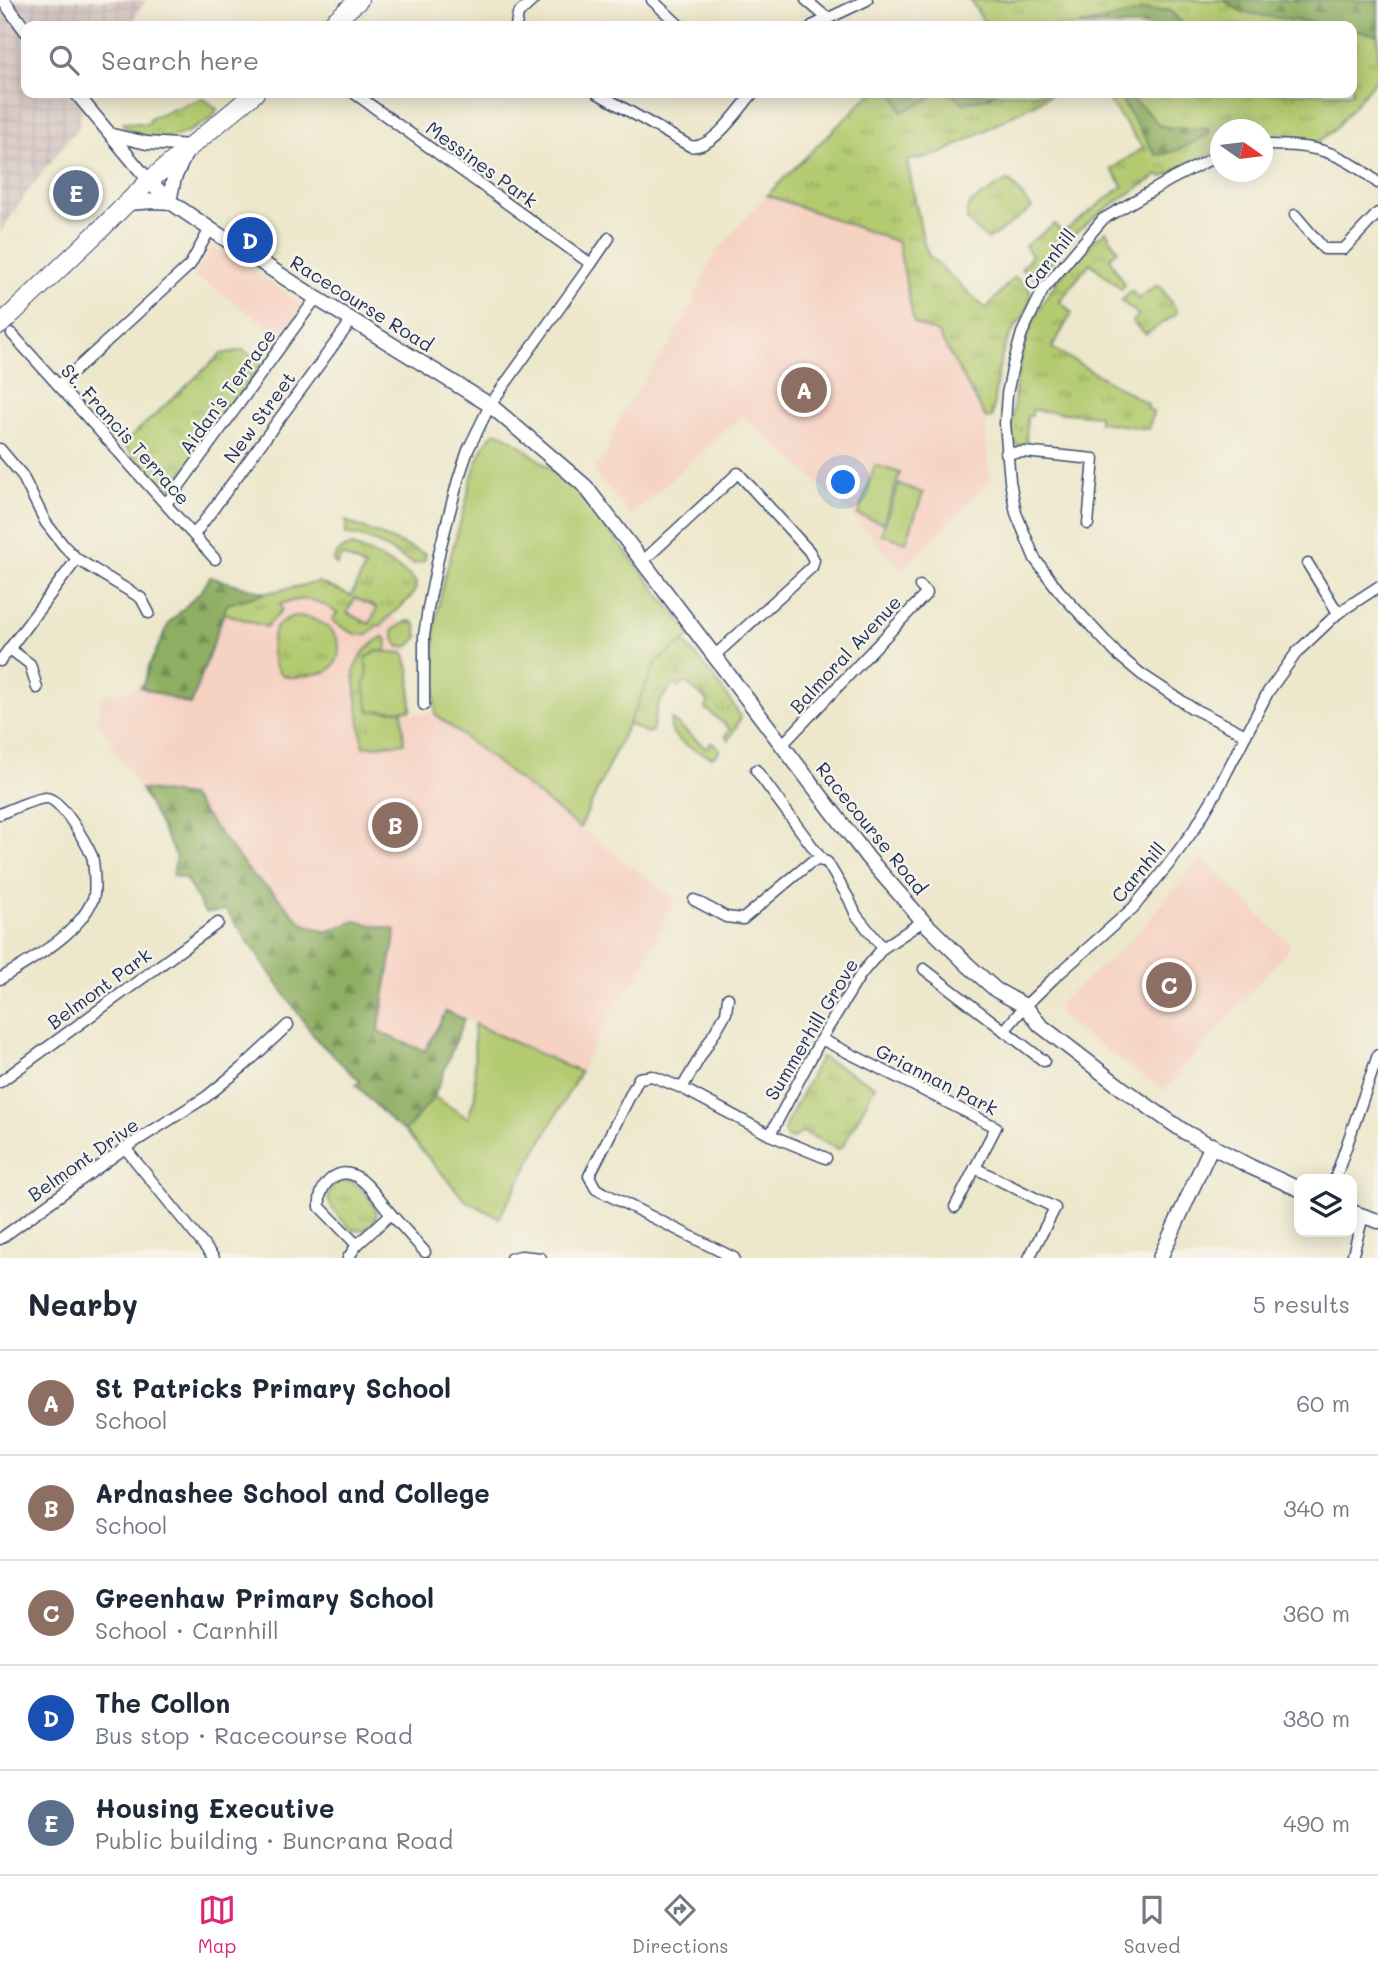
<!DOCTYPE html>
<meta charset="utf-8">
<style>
body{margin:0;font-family:Mali,sans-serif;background:#f2f2f3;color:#1f2937}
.controls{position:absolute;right:21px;bottom:21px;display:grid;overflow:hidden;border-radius:14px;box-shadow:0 4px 18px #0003}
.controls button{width:63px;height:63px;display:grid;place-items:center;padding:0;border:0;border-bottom:2px solid #e0e1e3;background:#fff;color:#1f2937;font:35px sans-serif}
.compass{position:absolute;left:1210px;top:119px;width:63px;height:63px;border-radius:50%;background:#fff;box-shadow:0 4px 18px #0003;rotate:104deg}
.you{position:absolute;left:844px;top:483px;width:24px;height:24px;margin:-18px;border:5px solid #fff;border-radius:50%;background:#1a73e8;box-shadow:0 0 0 10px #1a73e833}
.badge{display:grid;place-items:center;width:46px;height:46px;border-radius:50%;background:#db2777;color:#fff;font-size:23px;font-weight:700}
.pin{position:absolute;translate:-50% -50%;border:4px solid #fff;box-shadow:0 2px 7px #0006}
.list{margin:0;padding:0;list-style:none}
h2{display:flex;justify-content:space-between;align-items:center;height:91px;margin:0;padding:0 28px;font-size:30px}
h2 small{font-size:23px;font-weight:400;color:#747a83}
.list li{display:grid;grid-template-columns:46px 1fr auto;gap:21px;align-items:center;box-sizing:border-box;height:105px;padding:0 28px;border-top:2px solid #e0e1e3}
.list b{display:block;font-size:26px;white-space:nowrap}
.list p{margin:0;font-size:23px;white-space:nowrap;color:#747a83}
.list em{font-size:23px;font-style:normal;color:#747a83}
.icon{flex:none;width:38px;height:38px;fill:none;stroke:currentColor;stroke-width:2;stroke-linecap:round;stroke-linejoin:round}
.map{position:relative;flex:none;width:1378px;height:1258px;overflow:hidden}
.search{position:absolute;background:#fff;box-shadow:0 4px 18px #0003;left:21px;right:21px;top:21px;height:77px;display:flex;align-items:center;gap:18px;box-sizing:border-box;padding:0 24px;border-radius:14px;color:#747a83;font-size:26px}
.sheet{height:616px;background:#fff}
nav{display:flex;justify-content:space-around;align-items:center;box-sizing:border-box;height:98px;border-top:2px solid #e0e1e3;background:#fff;font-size:19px;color:#747a83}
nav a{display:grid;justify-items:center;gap:4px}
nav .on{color:#db2777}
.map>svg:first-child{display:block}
</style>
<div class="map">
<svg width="1378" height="1258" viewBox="0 0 1378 1258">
<defs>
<pattern id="industrial-grid" width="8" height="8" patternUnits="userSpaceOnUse" patternTransform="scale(1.75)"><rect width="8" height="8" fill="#d1bfbd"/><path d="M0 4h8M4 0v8" fill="none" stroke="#b3a4a5"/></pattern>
<pattern id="grass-tufts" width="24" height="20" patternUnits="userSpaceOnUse" patternTransform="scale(1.75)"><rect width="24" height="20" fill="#b3ca6f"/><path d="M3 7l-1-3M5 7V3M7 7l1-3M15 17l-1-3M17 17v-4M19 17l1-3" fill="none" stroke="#91a45e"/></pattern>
<pattern id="forest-firs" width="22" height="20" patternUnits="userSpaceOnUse" patternTransform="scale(1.75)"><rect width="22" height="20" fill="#8eae62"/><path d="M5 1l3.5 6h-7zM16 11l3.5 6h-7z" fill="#738e54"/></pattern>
</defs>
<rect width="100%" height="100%" fill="#f7f3e8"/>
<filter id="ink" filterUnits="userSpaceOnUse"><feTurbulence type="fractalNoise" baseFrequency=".0143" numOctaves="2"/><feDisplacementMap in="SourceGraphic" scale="14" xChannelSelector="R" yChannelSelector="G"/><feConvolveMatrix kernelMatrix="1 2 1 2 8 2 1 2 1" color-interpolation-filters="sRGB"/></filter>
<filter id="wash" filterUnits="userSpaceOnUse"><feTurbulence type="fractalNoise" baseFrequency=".00686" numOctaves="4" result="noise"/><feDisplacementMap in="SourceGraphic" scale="28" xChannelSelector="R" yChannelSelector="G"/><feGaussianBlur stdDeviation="1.57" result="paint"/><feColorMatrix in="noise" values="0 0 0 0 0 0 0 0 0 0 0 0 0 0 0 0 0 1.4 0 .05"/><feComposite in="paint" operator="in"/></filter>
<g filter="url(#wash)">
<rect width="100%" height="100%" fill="#ede7cb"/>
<g fill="#f6d2c3">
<polygon points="767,195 898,242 914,323 938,333 986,418 986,448 990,480 902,570 852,515 789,456 742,415 631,516 596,475 595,466 605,457 612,435 621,415 654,365 669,346 691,306 714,254"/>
<polygon points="212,246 305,305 288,331 281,336 220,293 213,286 193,277"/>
<polygon points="319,582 392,615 409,631 411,714 435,714 580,828 675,899 637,978 611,1013 580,1072 446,1011 425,1051 378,1032 355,921 326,932 302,923 274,893 253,876 190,796 139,787 96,717 100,712 102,696 140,687 191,705 227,604 266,593"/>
<polygon points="1201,857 1291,946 1165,1090 1113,1056 1059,1015 1060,1003 1117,953 1146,924"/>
</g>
<polygon fill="url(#industrial-grid)" points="0,0 146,0 129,26 26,26 26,93 86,93 79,126 28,191 0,233"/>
<g fill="url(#grass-tufts)" stroke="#677c66" stroke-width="2" fill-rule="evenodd">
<path d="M970,0H1378V77L1333,131L1318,142C1300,139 1280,136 1263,140L1262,130H1220V151L1207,155L1163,177L1159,175C1120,199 1061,233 1043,277H1033L1021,269L1032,256L1025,246L1055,224L1062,233L1123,186L1111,169L1143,148L1103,93H1352V26H987Z"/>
<path d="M871,93H1054L941,154L907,161L924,244L929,256L986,309L1014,277C1023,283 1031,286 1030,297C1030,314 1013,327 1007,341C997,365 995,393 992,418H986L938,333L914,323L898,242L767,195Z"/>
<path d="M203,98L217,109C214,118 209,120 202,124C177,140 148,145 124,126V122L149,124L150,118Z"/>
<polygon points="1006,181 1011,182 1032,208 988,240 967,221 967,209 971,203"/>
<path d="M1106,231L1118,251L1109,257L1125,286L1121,289L1090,263L1060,301L1072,313L1052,348L1148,404L1147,408L1153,412L1149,429L1099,422V416L1032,410V416H1027L1026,447C1020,447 1016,446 1013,440C1011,434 1012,425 1013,419C1014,381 1023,337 1042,304C1059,276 1080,251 1106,231Z"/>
<polygon points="1155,286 1158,286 1162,289 1177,312 1175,315 1146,334 1132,322 1139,315 1121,301 1132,291 1138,299"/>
<polygon points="243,350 262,363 172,487 166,492 123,444 221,354"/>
<path d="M346,521L426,554L424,561L414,564C392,553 371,535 346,535Z"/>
<path d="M351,546C362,548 407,571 414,580C416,583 417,587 415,590C408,605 390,612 381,626L376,625C366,646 345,629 332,620L337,613C315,598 306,596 280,604L282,610L266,627L224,613L227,604L266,593L319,582L351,596L365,567L342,555L337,565L333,561C335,552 342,548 351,546ZM355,598L377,608L370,624L347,613Z"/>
<path d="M294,616C314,616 341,628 339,652C338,661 334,667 327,672C316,673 294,681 283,675C270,666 269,641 276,628C280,622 287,618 294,616Z"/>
<polygon points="408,621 413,622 416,626 418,637 409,646 399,647 395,641 393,630"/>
<path d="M382,637H385L387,640L386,651H376L366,659L370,711L402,710L404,743L363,747L354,674C356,656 368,646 382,637Z"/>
<path d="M683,641C705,665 724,689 741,717L729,740L725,736L730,729L705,708L709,702L685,682L679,688L674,684L658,704L652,731L647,733L628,724L657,661Z"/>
<path d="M671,719L706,748L712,742L720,749L717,754L712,757C696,750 666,741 671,719Z"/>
<polygon points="821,1057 875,1086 843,1146 839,1149 803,1132 792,1139 786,1137 784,1130 786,1124"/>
<path d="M341,1180C353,1180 358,1185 365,1193C378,1208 383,1217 364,1230H352C337,1214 314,1198 341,1180Z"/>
</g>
<g fill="url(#forest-firs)" stroke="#546e60" stroke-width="2">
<polygon points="1224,0 1378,0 1378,35 1352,30 1352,26 1332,26 1241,12"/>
<polygon points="1147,10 1170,10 1182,23 1181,26 1076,26"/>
<polygon points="894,93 937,93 926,101 902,112"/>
<polygon points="951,93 994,93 989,97 963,103"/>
<path d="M1128,99C1139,103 1152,115 1158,125L1171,128L1208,129L1209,134C1191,143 1176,154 1156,155L1122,101Z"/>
<polygon points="210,577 266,593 227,604 191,705 140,687 144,683 149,666 169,623 202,590"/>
<polygon points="141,789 190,796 253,876 274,893 302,923 326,932 355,921 396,930 378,1032 425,1051 446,1011 464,1019 434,1097 405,1131 393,1123 356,1085 360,1081 316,1039 226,910 205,913 185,878 173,876 176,856"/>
</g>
<g fill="#b3ca6f" stroke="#677c66" stroke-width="2">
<path d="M496,432L501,433L520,445L575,488L692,635L657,661L580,828L435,714V625L444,579L467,499C469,483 482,440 496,432Z"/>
<polygon points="875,465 900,473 883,523 858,515"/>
<polygon points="899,484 923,493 906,542 881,534"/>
<polygon points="376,651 404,653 410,672 411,710 369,711 364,683 367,677 366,659"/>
<polygon points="474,1024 580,1072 499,1218 465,1200 405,1131 434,1097 468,1118 475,1096"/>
</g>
</g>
<g filter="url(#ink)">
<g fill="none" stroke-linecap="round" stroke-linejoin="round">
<g stroke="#3a4b6e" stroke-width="13">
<g id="minor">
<polyline points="652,0 680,26"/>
<polyline points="806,0 827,18"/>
<polyline points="516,26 518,14 533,0"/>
<polyline points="812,26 867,0"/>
<polyline points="354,93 591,264 490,405 468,450 458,480 440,549 428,608 424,636 424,705"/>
<path d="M597,93L690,146C712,151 740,108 753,93"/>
<path d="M1262,145C1312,144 1339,150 1378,183"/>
<polyline points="1220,156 1211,159 1172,179 1103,219 1043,290 1022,333 1013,365 1007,394 1005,423 1010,481 1016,513 1035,559 1059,591 1117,654 1141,674 1192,708 1246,735"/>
<polyline points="1295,215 1324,249 1344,249 1378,213"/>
<polyline points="591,264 609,238"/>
<polyline points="12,334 215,559"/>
<polyline points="59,385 190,265 210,229"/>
<polyline points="0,449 22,475 46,523 64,546 77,559 141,598 149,613"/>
<polyline points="1006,453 1024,452 1094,459 1088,524"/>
<polyline points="166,504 316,298"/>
<polyline points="194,535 352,320"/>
<polyline points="643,561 738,473 809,551 814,560 812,567 713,657"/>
<polyline points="1308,564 1338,613"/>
<polyline points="10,649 30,664 37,688"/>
<polyline points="0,661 77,559"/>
<polyline points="782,745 927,593 920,586"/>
<polyline points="756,770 823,861"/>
<path d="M0,814C9,810 37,798 46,798C61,798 86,843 92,856C94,863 96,892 93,899C78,935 32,959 0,979"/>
<polyline points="694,900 726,917 743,919 811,862 819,860 827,862 849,899 856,915 883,948"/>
<polyline points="924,969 1044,1061"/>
<polyline points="728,998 726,1013 682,1088 770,1135 826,1158"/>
<polyline points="1004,1031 1025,1006 1053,979 1133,908 1168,865 1195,828 1216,793 1268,692 1297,652 1338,613 1378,587"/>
<polyline points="821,1039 996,1127 955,1207"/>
<polyline points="0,1082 218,923"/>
<polyline points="682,1088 652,1076 639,1078 589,1176 596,1189 734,1258"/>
<polyline points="770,1135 821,1039 861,974 883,948 923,921"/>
<polyline points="125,1148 214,1258"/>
<polyline points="975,1168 1055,1208 1029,1258"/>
<polyline points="1335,1179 1378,1055"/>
<polyline points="0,1239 125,1148 206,1097 245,1065 288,1025"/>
<path d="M357,1245L320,1207C319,1195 322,1186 332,1178C356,1160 377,1198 391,1214"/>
<polyline points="348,1258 357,1245 391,1214 425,1252"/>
<polyline points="511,1258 521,1256 541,1258"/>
<polyline points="1352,1258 1363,1216"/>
</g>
</g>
<g stroke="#3a4b6e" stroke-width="15">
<g id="tertiary">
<polyline points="3,0 26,31"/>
<polyline points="76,93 149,181"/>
<polyline points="112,135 147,143 191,146"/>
</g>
</g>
<g stroke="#3a4b6e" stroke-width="17">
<g id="secondary">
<polyline points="149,181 169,201 210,229 316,298 490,405 585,486 868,858 923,921 969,966 996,990 1025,1006 1040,1025 1123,1089 1185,1132 1251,1167 1299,1189"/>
<polyline points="169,201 174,178 187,150"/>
<polyline points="127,203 155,201 171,202"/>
<polyline points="1352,1212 1378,1221"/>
<polyline points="1160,1258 1212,1145"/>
</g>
</g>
<g stroke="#3a4b6e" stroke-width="20">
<g id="trunk">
<polyline points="329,26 359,0"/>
<polyline points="0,325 103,227 149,181 255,93"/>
</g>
</g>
<use href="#minor" stroke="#fff" stroke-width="10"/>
<use href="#tertiary" stroke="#fff" stroke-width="12"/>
<use href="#secondary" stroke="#fff" stroke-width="14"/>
<use href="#trunk" stroke="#fff" stroke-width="18"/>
</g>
</g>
<g text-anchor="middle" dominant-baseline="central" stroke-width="5" stroke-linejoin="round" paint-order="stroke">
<g font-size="19" fill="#1b2f5e" stroke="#f7f3e8">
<text transform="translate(482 164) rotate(36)">Messines Park</text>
<text transform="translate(1049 259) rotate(-52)">Carnhill</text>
<text transform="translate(362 303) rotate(32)">Racecourse Road</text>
<text transform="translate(227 391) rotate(-54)">Aidan's Terrace</text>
<text transform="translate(259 417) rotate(-54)">New Street</text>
<text transform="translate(126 434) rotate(48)">St. Francis Terrace</text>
<text transform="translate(845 654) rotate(-47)">Balmoral Avenue</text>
<text transform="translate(872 828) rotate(51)">Racecourse Road</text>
<text transform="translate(1138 872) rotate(-50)">Carnhill</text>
<text transform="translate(99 988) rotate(-36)">Belmont Park</text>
<text transform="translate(811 1029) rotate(-59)">Summerhill Grove</text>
<text transform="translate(937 1079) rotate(27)">Griannan Park</text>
<text transform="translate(83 1159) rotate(-35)">Belmont Drive</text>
</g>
</g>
</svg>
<div class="controls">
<button><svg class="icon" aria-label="layers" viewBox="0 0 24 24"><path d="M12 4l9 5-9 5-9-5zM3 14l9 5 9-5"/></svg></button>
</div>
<svg class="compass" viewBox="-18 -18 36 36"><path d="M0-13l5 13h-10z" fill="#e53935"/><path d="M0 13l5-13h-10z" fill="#747a83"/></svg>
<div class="you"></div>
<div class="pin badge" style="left:804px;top:390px;background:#8d6e63">A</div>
<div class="pin badge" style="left:395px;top:825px;background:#8d6e63">B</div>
<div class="pin badge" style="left:1169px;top:985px;background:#8d6e63">C</div>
<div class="pin badge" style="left:250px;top:240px;background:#1a4fb4">D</div>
<div class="pin badge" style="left:76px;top:193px;background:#5c6f8a">E</div>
<div class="search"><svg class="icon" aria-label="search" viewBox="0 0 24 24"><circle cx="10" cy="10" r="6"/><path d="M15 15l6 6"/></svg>Search here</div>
</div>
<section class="sheet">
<h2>Nearby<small>5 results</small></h2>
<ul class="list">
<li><span class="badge" style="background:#8d6e63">A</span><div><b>St Patricks Primary School</b><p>School</p></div><em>60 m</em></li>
<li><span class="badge" style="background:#8d6e63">B</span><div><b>Ardnashee School and College</b><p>School</p></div><em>340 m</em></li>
<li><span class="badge" style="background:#8d6e63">C</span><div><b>Greenhaw Primary School</b><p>School · Carnhill</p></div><em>360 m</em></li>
<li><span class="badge" style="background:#1a4fb4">D</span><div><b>The Collon</b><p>Bus stop · Racecourse Road</p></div><em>380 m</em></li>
<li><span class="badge" style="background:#5c6f8a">E</span><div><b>Housing Executive</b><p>Public building · Buncrana Road</p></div><em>490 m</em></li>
</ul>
</section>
<nav>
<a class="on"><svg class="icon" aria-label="map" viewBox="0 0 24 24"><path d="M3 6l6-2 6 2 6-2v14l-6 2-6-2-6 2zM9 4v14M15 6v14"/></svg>Map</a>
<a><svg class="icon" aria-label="directions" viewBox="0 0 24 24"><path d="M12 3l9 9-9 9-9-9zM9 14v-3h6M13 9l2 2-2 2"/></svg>Directions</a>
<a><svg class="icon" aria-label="saved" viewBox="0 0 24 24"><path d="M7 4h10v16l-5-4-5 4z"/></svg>Saved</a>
</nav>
